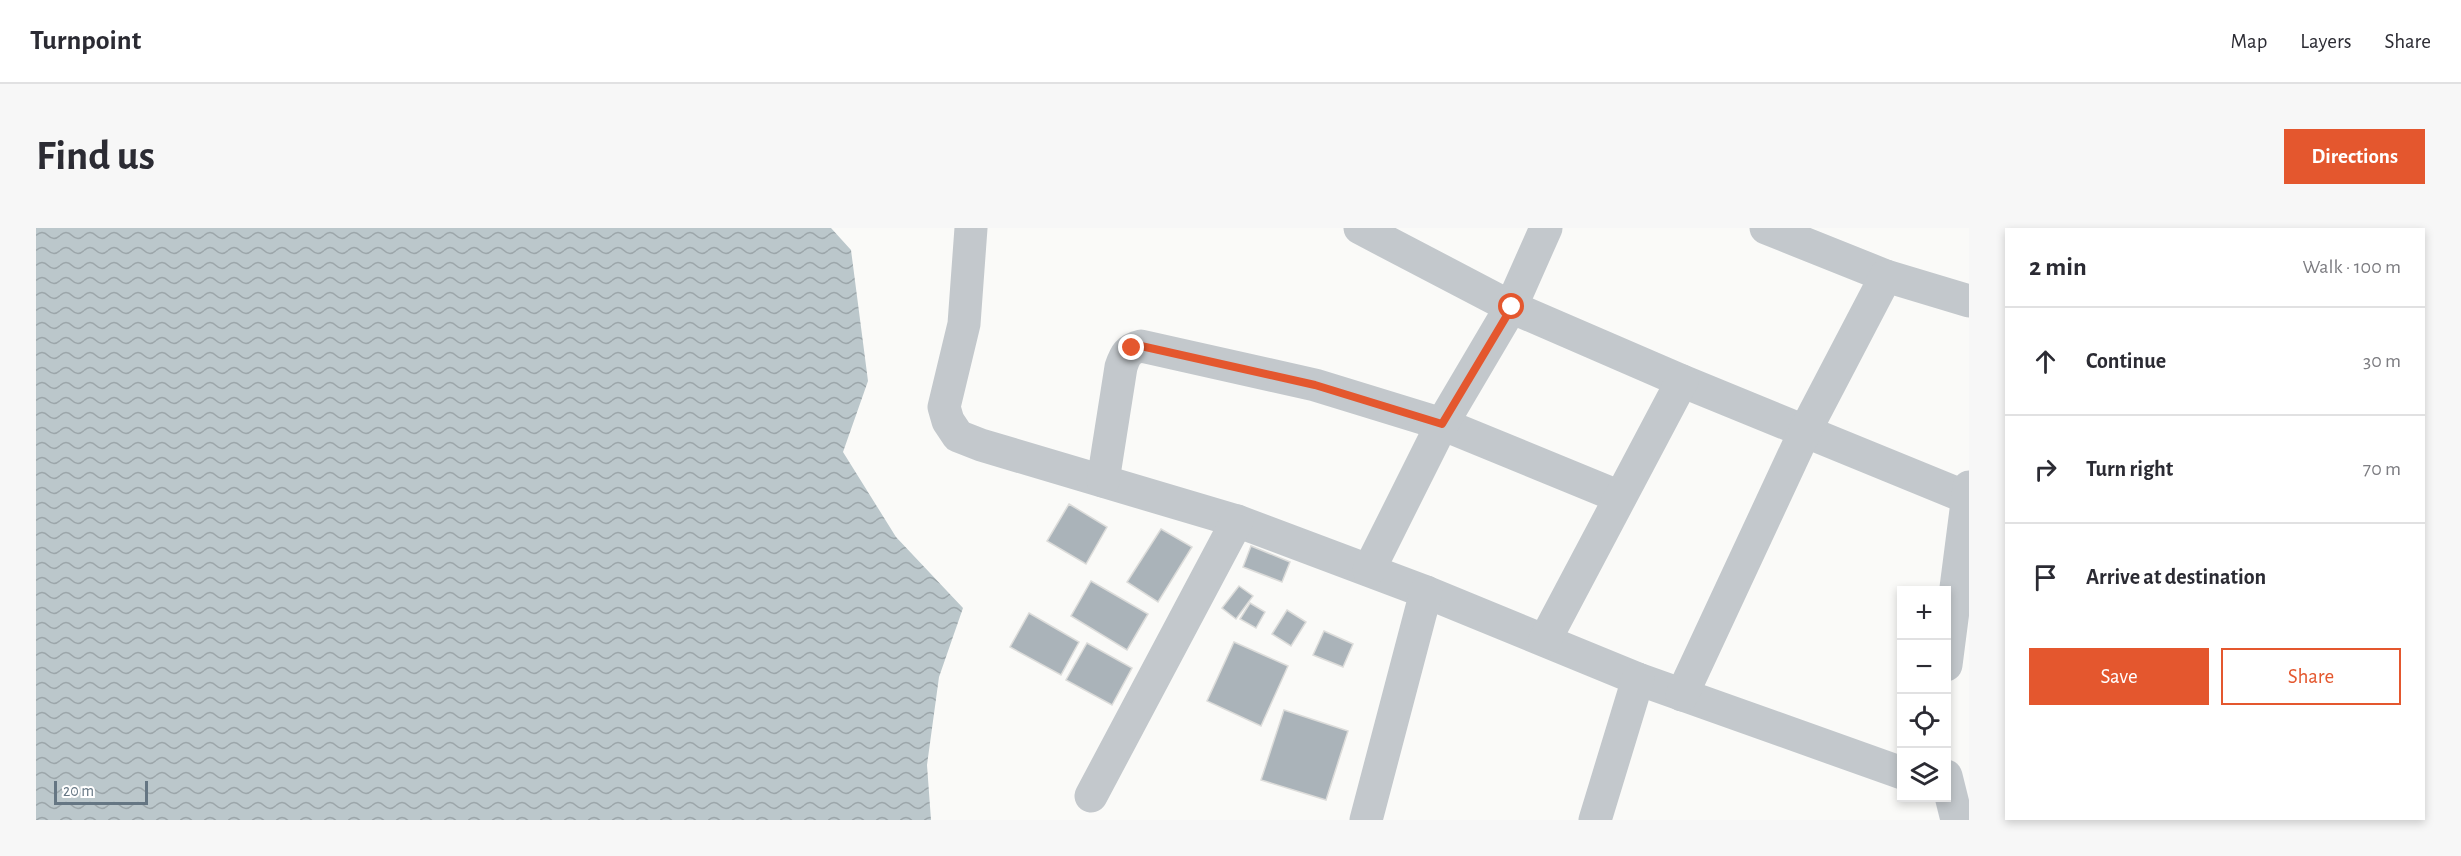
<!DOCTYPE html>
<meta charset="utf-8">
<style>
body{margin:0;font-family:"Alegreya Sans",sans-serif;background:#f7f7f7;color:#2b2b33}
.controls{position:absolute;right:18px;bottom:18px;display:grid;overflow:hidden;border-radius:0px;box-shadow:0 3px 9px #0003}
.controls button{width:54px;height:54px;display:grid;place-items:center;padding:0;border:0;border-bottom:2px solid #e1e1e2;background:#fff;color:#2b2b33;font:30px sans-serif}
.scale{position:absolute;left:18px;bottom:15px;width:94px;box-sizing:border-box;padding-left:6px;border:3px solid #657683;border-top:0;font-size:16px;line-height:21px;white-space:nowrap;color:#657683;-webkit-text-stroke:4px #fff;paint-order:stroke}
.stop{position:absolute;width:18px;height:18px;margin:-14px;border:4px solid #e4572e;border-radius:50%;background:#fff}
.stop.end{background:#e4572e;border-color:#fff;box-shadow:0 2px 6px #0008}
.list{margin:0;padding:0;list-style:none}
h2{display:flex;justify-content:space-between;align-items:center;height:78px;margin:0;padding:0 24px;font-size:26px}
h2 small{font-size:20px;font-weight:400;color:#7c7c81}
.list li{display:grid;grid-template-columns:39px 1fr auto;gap:18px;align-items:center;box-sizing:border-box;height:108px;padding:0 24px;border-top:2px solid #e1e1e2}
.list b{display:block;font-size:22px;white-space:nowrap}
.list em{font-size:20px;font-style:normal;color:#7c7c81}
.actions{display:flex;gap:12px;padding:18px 24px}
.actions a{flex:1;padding:14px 0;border:2px solid #e4572e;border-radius:0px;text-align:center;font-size:21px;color:#e4572e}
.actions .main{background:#e4572e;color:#fff}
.icon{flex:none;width:33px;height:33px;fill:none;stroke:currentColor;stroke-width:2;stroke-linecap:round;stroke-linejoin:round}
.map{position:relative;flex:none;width:1933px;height:592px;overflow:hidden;border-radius:0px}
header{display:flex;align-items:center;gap:36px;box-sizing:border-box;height:84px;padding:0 30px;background:#fff;border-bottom:2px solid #e1e1e2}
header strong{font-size:28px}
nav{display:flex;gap:33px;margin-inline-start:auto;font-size:21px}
.intro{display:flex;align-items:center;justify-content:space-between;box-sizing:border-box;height:144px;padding:0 36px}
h1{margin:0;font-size:42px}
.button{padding:15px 27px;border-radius:0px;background:#e4572e;color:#fff;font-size:21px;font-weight:700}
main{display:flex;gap:36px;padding:0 36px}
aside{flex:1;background:#fff;border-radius:0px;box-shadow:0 3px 9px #0003}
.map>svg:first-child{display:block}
</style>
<header>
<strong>Turnpoint</strong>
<nav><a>Map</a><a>Layers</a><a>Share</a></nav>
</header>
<div class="intro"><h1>Find us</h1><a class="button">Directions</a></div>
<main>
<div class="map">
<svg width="1933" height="592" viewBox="0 0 1933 592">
<defs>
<pattern id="water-waves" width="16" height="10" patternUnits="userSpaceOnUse" patternTransform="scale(1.5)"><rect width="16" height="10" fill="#bbc7cb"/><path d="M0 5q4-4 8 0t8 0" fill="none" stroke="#9ca6aa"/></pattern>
</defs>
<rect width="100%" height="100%" fill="#fafaf8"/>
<polygon fill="url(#water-waves)" points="0,0 795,0 815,22 832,153 807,224 860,309 927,380 903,449 891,537 895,592 0,592"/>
<g fill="#aab3b9" stroke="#dcdcda" stroke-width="1.5">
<polygon points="1033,276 1071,299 1050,336 1011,313"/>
<polygon points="1125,301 1156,319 1122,374 1091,354"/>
<polygon points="1215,318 1254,334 1246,354 1207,339"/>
<polygon points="1055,353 1112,386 1091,422 1035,388"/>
<polygon points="1203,358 1217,368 1200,391 1186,380"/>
<polygon points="1214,375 1229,384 1220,400 1204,391"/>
<polygon points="1251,382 1270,394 1255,418 1236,406"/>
<polygon points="993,385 1043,414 1025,447 974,419"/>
<polygon points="1288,403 1317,416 1307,439 1277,427"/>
<polygon points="1198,414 1252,438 1225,498 1171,473"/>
<polygon points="1051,415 1096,440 1076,477 1030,452"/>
<polygon points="1248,482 1312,503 1290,572 1225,552"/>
</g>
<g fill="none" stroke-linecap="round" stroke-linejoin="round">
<g stroke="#c3c8cc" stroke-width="33">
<polyline points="935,0 928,96 908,179 912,193 922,208 945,217 1201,293 1390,364 1602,451 1866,545"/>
<polyline points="1324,0 1475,79 1646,153 1932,270"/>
<polyline points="1730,0 1850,48"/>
<path d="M1067,253L1085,139C1089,127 1092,121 1105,118L1279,157L1406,196L1584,269"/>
<polyline points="1333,342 1406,196 1475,79 1510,0"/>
<polyline points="1509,412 1646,153"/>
<polyline points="1910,437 1933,259"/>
<polyline points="1646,467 1769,203 1850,48 1933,73"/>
<polyline points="1910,548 1921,592"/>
<polyline points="1055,568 1201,293"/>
<polyline points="1330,592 1390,364"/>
<polyline points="1559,592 1602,451"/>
</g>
</g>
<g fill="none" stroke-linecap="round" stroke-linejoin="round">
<polyline stroke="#e4572e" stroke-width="8" points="1096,120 1105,118 1279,157 1406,196 1476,79"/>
</g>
</svg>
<div class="controls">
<button>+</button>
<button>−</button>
<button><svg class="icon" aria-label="locate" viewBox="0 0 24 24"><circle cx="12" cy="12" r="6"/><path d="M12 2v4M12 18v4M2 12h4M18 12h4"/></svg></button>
<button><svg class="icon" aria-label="layers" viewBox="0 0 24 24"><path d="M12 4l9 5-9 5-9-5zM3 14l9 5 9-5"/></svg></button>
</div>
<div class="scale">20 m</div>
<div class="stop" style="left:1476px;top:79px"></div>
<div class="stop end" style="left:1096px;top:120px"></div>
</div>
<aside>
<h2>2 min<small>Walk · 100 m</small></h2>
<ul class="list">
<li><svg class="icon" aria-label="ahead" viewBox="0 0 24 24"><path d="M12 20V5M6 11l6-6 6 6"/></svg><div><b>Continue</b></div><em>30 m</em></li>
<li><svg class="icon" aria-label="right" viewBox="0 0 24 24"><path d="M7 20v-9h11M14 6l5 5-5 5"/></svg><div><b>Turn right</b></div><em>70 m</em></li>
<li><svg class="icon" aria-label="arrive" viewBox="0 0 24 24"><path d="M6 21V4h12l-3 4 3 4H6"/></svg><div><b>Arrive at destination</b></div></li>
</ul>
<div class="actions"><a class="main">Save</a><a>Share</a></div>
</aside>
</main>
